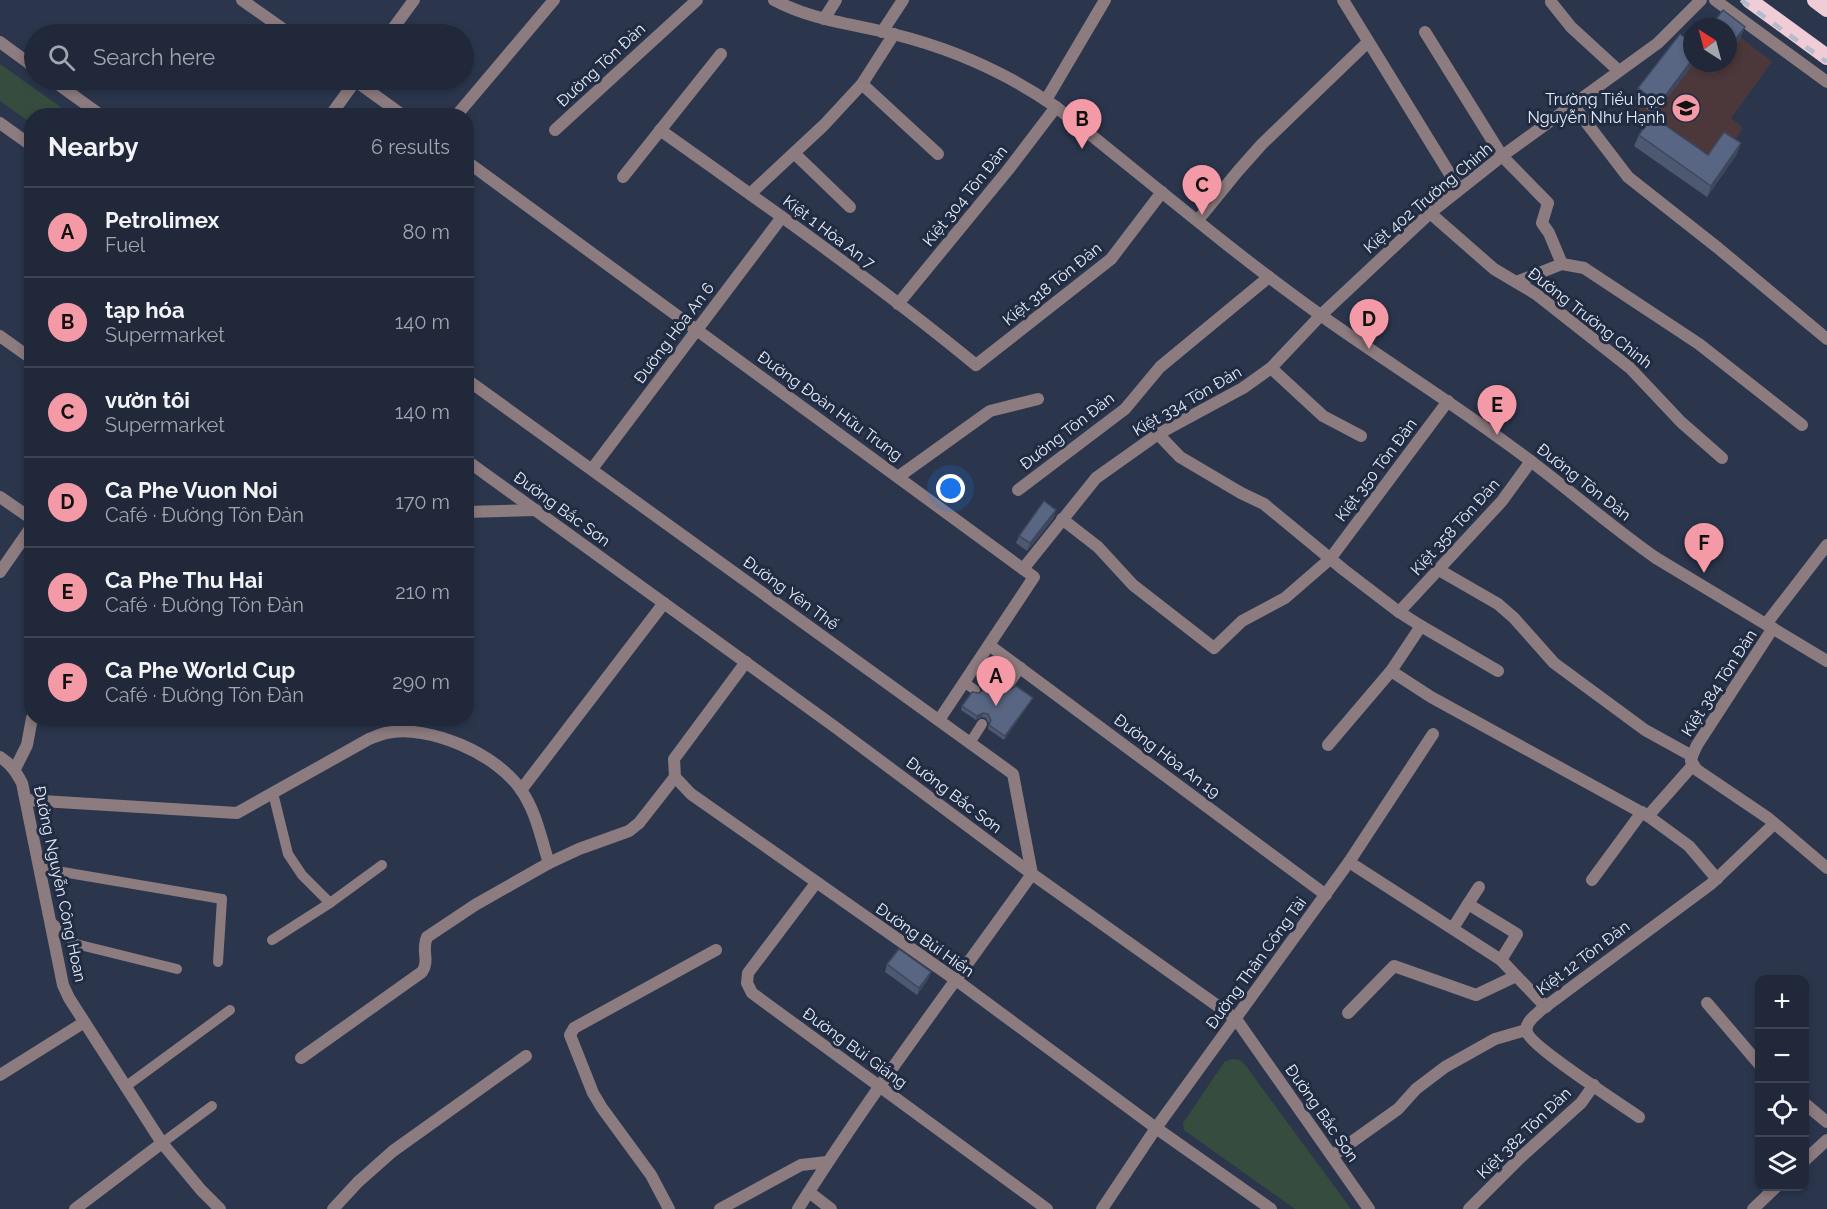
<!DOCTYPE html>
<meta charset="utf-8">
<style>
body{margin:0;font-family:Raleway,sans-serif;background:#2d3445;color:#f1f3f6}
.controls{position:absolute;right:18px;bottom:18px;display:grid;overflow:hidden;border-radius:12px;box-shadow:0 3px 9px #0003}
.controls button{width:54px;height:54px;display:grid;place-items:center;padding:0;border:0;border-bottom:2px solid #3d4454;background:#20283a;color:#f1f3f6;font:30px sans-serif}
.compass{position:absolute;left:1683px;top:18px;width:54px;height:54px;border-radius:50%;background:#20283a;box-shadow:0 3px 9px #0003;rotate:324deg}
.you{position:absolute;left:951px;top:489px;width:21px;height:21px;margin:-15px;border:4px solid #fff;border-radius:50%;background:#1a73e8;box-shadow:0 0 0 9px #1a73e833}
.badge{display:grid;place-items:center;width:39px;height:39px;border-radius:50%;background:#f49aa6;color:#111;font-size:20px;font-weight:700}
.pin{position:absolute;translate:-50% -50px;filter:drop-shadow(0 2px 3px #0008)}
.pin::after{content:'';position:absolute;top:32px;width:21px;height:18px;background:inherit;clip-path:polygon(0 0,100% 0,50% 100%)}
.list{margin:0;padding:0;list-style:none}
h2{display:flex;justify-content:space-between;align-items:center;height:78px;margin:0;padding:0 24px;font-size:26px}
h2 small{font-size:20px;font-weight:400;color:#a2a6af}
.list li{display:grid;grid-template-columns:39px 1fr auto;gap:18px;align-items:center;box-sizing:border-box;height:90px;padding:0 24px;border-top:2px solid #3d4454}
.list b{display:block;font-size:22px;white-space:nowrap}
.list p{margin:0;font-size:20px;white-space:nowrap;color:#a2a6af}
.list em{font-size:20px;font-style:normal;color:#a2a6af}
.icon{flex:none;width:33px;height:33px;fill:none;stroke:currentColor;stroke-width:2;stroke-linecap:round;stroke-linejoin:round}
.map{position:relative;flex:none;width:1827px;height:1209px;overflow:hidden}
.search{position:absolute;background:#20283a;box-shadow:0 3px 9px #0003;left:24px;top:24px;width:450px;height:66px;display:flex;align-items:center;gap:15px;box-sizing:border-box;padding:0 21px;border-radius:33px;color:#a2a6af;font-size:22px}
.panel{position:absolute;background:#20283a;box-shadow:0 3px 9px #0003;left:24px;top:108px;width:450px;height:618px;border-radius:24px}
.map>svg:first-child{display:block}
</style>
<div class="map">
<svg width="1827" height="1209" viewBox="0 0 1827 1209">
<rect width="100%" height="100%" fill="#2b364d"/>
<polygon fill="#4c383b" points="1728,27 1772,62 1731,118 1743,128 1735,140 1741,146 1707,197 1634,146 1648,127 1631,116 1634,99 1676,45 1681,49 1692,35 1692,63 1728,63"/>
<g fill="#354c3e">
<polygon points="0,64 72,115 32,116 31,123 0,101"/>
<polygon points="1233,1059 1239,1060 1243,1062 1351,1209 1295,1209 1184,1130 1183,1123 1225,1061"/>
</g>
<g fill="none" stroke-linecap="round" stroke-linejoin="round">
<g stroke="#8c7b7f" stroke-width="10">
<polyline points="964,682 975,690"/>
<polyline points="1008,686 1021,667"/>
<polyline points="970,743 982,724"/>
<polyline points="273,793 288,854 302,875 330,903"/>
<polyline points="39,868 222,899 218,962"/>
<polyline points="50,921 76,944 177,969"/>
<polyline points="272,940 330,903 382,865"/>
<polyline points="125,1087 230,1010"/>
<polyline points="162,1143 212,1106"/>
</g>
<g stroke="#8c7b7f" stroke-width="12">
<polyline points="242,0 290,34"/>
<polyline points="1343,0 1459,189"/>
<polyline points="1551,2 1571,27 1619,71"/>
<polyline points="824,19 836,0"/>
<polyline points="882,32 903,0"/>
<polyline points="1425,32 1502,156 1548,203 1542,223 1549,233 1562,264"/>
<polyline points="0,42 34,67"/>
<polyline points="52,80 102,116"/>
<polyline points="354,80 404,116"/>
<polyline points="862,84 938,154"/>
<polyline points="1046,100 1105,0"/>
<polyline points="1573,105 1628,177 1718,248 1827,339"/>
<polyline points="456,116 554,0"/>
<polyline points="0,123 32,146"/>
<polyline points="555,130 697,0"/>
<path d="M660,130C767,206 875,282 976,365L1111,259L1162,192"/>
<polyline points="794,153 850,207"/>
<polyline points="466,161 1034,577 939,720"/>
<polyline points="623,177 721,54"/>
<polyline points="750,194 824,125 862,84 894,34"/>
<polyline points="1430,213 1494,269 1536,294 1630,368 1681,422 1722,458"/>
<polyline points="1198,220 1238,171 1262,144 1368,42"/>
<polyline points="1516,282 1562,264 1584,268 1699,344 1802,425"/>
<polyline points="898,304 1008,170 1056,107"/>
<polyline points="0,336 32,359"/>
<polyline points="1271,368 1323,416 1361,436"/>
<polyline points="466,379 1013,774 1032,874"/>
<polyline points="1158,434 1180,457 1241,493 1264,504 1344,570 1399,612 1421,626 1498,671"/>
<polyline points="466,460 835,727 1032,874 1236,1019 1369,1209"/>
<polyline points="592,469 782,217"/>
<polyline points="898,477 990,411 1038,399"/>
<polyline points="1018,490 1125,409 1160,367 1269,277"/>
<polyline points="0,497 32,519"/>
<polyline points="466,512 536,510"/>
<polyline points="1062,519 1098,547 1133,585 1214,648 1242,621 1285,598 1330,559 1448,401"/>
<polyline points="1023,569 1096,478 1158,434 1243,388 1271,368 1321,315 1430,213 1502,156 1658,43 1701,0"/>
<polyline points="1439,570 1498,604 1514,618 1554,663 1645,730 1692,756"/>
<polyline points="1399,612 1502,501 1531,461"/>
<polyline points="1766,624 1827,545"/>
<polyline points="1773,628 1697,745 1692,756 1691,761 1697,770 1768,818 1827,868"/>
<polyline points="989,645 1326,895"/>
<polyline points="746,662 674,759 675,777 691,794 956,980 1156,1128 1271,1209"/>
<polyline points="1391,671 1431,697 1648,816 1689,846 1717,879"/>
<polyline points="1328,745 1391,671 1421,626"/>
<path d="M0,757C11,764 16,772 22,783L63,985L69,998L162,1143L201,1190L220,1209"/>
<polyline points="15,769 27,745 32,718"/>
<polyline points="521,790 664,603"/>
<path d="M26,800L237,813L369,739C375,737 381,734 386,733C429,724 497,754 521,790C536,811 541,839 549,863"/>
<polyline points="1648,816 1693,765"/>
<polyline points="1349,862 1501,960 1546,1007"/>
<polyline points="1592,880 1642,812"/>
<polyline points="816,883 748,973 747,983 752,993 1047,1209"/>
<polyline points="1468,904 1479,887"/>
<polyline points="1453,928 1468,904 1517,934 1501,960"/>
<polyline points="1707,1003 1760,1065"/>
<polyline points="1348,1013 1394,966 1476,995 1516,976"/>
<path d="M301,1058L422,972C430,960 421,951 427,937L475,905L549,863L579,849L629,831L639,823L675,777"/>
<polyline points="0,1075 83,1023"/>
<polyline points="1804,1103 1827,1122"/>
<path d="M1639,1117C1622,1105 1530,1046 1527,1032C1524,1023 1535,1016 1541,1010L1711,884L1774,824"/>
<polyline points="1332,1156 1398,1109 1416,1089 1445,1067 1495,1039 1526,1030"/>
<polyline points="1804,1161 1827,1140"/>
<polyline points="809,1192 831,1209"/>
<polyline points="75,1209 162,1143"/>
<polyline points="333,1209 358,1182 393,1151 526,1056"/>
<polyline points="669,1209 651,1175 602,1108 593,1093 570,1035 574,1028 716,950"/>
<polyline points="720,1209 801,1165 827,1162"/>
<path d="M798,1209C870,1094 953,985 1032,874"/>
<polyline points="1102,1209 1156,1128 1349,862 1433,734"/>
<polyline points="1469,1209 1521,1157 1581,1103 1594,1085"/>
<polyline points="1753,1209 1777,1186"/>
</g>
<g stroke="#8c7b7f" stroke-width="12">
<path d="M774,0C811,20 853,24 893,34C950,48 1007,73 1056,107C1143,176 1228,249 1319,314C1382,359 1447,399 1509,445C1559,481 1606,523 1656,558L1827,661"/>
<polyline points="1715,0 1827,82"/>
<polyline points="389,34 414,0"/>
<polyline points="330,116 356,80"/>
<polyline points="0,572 32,526"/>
</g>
<g stroke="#efccd6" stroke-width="16">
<polyline points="1749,0 1827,57"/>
<polyline points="1815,0 1827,9"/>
</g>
<polyline stroke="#b4bcce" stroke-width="4.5" stroke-dasharray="10 10" stroke-linecap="butt" points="1741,0 1827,62"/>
</g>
<g fill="#4d5871">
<polygon points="1692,63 1694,63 1654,115 1634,99 1638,88"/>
<polygon points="1701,63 1722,63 1714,73"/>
<polygon points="1639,135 1708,155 1737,154 1707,197 1634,146"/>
<polygon points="1054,518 1027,551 1016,543 1019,536"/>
<polygon points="980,680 1002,682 1005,688 1033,698 1031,701 1004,740 988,729 989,724 986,718 982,717 976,720 961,710 962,706 982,691 982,688 979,684"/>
<polygon points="887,964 931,972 928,979 917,995 885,972"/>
</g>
<g fill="#3e475c">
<polygon points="1745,27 1741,38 1728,55 1728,49"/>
<polygon points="1692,60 1692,63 1694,63 1654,115 1659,104"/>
<polygon points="1718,63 1722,63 1714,73"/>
<polygon points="1741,143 1737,154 1707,197 1711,186"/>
<polygon points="1056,510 1054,518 1027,551 1030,543"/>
<polygon points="1033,698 1031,701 1004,740 1005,736"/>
<polygon points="983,713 982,717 976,720 977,716"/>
<polygon points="931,972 928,979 917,995 919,988"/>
</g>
<g fill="#596683" stroke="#3e475c" stroke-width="1.5">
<polygon points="1723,10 1745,27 1728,49 1728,27 1710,27"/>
<polygon points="1701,23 1707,27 1698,27"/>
<polygon points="1680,34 1688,40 1692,35 1692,60 1659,104 1638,88"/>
<polygon points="1652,116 1708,155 1724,132 1741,143 1711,186 1639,135"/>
<polygon points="1044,501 1056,510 1030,543 1019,536"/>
<polygon points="989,667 1004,678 1002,682 1005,688 1009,690 1016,686 1033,698 1005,736 989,725 991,720 988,714 983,713 977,716 962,706 972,692 979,693 983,690 983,684 980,680"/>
<polygon points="899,949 931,972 919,988 887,964"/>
</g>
<defs>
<g id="school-disc" transform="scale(1.5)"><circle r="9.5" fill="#f49aa6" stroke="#212c42"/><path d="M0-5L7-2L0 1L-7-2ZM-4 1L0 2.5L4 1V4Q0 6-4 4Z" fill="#111"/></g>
</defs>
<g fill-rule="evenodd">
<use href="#school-disc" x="1686" y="108"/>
</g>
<g text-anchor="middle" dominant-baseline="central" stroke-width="6" stroke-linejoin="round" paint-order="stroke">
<g font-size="16" fill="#e4ecfb" stroke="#212c42">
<text transform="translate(601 65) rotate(-43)">Đường Tôn Đản</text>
<text transform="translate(965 196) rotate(-51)">Kiệt 304 Tôn Đản</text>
<text transform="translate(1428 198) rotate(-40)">Kiệt 402 Trường Chinh</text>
<text transform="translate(829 232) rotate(37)">Kiệt 1 Hòa An 7</text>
<text transform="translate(1052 284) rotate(-39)">Kiệt 318 Tôn Đản</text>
<text transform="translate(1590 318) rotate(38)">Đường Trường Chinh</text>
<text transform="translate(674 333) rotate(-53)">Đường Hòa An 6</text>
<text transform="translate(1187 401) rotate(-30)">Kiệt 334 Tôn Đản</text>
<text transform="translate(830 406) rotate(36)">Đường Đoàn Hữu Trưng</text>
<text transform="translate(1067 431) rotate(-38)">Đường Tôn Đản</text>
<text transform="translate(1376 470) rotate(-53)">Kiệt 350 Tôn Đản</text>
<text transform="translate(1584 482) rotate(38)">Đường Tôn Đản</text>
<text transform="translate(562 509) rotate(36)">Đường Bắc Sơn</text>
<text transform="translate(1455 527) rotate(-48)">Kiệt 358 Tôn Đản</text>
<text transform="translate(791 593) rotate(36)">Đường Yên Thế</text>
<text transform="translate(1719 683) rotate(-57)">Kiệt 384 Tôn Đản</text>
<text transform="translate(1167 756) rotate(37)">Đường Hòa An 19</text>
<text transform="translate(954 795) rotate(37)">Đường Bắc Sơn</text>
<text transform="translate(60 884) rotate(78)">Đường Nguyễn Công Hoan</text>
<text transform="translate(925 940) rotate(35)">Đường Bùi Hiển</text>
<text transform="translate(1583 958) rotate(-37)">Kiệt 12 Tôn Đản</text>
<text transform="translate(1256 963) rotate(-54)">Đường Thân Công Tài</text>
<text transform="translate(855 1048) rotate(36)">Đường Bùi Giáng</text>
<text transform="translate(1322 1113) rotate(55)">Đường Bắc Sơn</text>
<text transform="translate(1524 1133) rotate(-44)">Kiệt 382 Tôn Đản</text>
</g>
<g font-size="16" fill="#e4ecfb" stroke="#212c42" text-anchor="end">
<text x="1665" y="99">Trường Tiểu học<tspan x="1665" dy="18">Nguyễn Như Hạnh</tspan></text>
</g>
</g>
</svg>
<div class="controls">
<button>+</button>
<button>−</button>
<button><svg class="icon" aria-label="locate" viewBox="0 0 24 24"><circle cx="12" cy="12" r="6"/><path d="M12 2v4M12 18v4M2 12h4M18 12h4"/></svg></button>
<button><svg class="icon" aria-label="layers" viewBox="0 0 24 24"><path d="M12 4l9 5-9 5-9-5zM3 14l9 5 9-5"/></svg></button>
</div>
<svg class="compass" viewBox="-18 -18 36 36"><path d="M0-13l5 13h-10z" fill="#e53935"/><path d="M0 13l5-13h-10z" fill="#a2a6af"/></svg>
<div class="you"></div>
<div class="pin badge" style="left:996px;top:706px">A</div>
<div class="pin badge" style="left:1082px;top:149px">B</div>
<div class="pin badge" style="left:1202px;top:215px">C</div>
<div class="pin badge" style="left:1369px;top:349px">D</div>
<div class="pin badge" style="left:1497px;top:435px">E</div>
<div class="pin badge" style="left:1704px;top:573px">F</div>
<div class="search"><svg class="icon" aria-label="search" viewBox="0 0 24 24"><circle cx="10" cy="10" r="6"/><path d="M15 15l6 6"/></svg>Search here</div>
<section class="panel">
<h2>Nearby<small>6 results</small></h2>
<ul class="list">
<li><span class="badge">A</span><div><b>Petrolimex</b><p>Fuel</p></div><em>80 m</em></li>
<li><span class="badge">B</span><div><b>tạp hóa</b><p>Supermarket</p></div><em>140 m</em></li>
<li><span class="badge">C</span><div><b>vườn tôi</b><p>Supermarket</p></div><em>140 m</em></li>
<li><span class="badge">D</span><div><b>Ca Phe Vuon Noi</b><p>Café · Đường Tôn Đản</p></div><em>170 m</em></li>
<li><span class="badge">E</span><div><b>Ca Phe Thu Hai</b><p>Café · Đường Tôn Đản</p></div><em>210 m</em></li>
<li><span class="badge">F</span><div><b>Ca Phe World Cup</b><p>Café · Đường Tôn Đản</p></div><em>290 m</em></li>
</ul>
</section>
</div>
